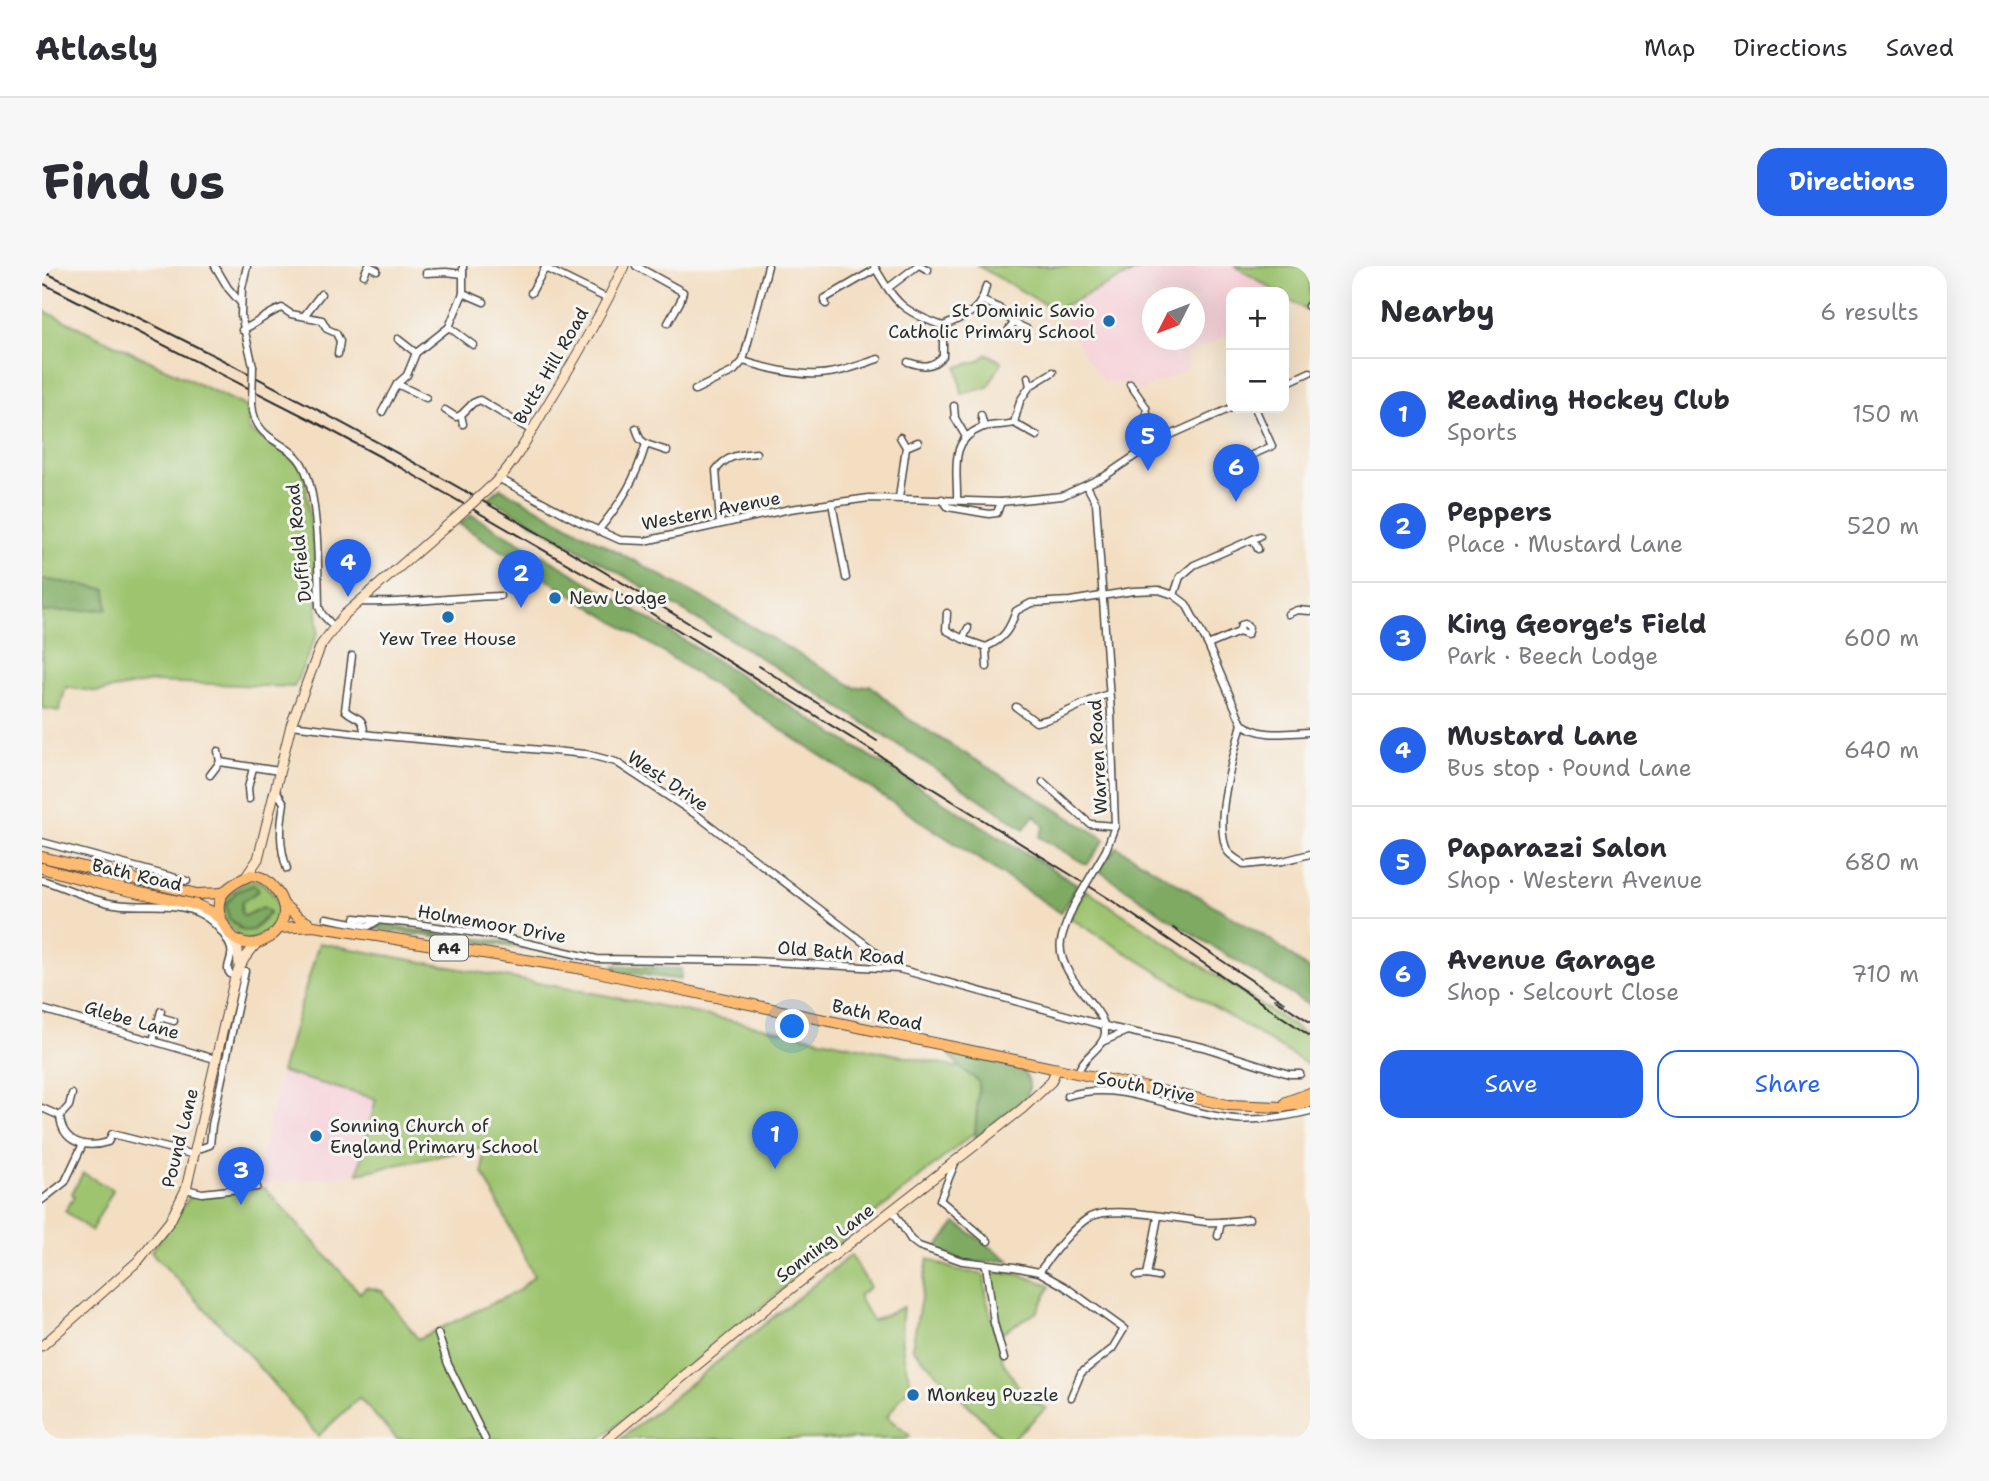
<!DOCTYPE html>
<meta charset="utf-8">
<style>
body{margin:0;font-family:"Shantell Sans",sans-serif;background:#f7f7f7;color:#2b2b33}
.controls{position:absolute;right:21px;top:21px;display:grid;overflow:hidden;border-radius:14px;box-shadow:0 7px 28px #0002}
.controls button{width:63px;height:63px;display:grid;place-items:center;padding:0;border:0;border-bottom:2px solid #e1e1e2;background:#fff;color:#2b2b33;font:35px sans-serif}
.compass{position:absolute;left:1100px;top:21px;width:63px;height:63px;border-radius:50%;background:#fff;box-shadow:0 7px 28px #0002;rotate:228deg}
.you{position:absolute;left:751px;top:761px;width:24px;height:24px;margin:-18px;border:5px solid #fff;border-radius:50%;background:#1a73e8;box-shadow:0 0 0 10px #1a73e833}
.badge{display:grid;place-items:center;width:46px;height:46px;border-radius:50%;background:#2563eb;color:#fff;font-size:23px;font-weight:700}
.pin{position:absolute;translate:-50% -58px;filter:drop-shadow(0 2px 4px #0008)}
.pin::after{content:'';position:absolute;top:37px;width:24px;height:21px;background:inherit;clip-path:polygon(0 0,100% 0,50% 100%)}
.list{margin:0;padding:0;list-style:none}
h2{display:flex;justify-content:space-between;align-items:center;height:91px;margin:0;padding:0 28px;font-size:30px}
h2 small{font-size:23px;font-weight:400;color:#7c7c81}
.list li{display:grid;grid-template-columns:46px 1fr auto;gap:21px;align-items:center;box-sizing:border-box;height:112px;padding:0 28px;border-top:2px solid #e1e1e2}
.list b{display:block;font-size:26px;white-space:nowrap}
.list p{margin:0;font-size:23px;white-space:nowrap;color:#7c7c81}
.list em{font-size:23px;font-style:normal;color:#7c7c81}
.actions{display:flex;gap:14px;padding:21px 28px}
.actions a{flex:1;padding:16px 0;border:2px solid #2563eb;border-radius:21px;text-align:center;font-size:24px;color:#2563eb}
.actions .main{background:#2563eb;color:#fff}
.map{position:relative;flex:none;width:1268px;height:1173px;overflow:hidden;border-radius:21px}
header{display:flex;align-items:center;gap:42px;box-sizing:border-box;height:98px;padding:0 35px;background:#fff;border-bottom:2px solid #e1e1e2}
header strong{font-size:33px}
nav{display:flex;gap:38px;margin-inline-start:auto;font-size:24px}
.intro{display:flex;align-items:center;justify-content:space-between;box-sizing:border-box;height:168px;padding:0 42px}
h1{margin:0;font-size:49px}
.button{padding:18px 32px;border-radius:21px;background:#2563eb;color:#fff;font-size:24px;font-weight:700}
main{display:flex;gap:42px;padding:0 42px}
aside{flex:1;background:#fff;border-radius:21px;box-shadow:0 7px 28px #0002}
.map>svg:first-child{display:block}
</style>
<header>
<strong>Atlasly</strong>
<nav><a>Map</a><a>Directions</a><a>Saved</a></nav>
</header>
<div class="intro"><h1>Find us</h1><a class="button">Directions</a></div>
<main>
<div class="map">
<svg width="1268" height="1173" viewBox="0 0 1268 1173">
<rect width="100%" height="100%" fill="#f6f6f2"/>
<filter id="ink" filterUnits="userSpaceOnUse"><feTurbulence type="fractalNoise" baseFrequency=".0143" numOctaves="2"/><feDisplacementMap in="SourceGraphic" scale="14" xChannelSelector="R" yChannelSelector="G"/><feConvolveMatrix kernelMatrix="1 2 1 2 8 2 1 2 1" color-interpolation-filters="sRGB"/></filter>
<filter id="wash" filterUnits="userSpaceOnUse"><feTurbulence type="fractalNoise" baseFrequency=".00686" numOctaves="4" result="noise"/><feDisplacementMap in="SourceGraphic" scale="28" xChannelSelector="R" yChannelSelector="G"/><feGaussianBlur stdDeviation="1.57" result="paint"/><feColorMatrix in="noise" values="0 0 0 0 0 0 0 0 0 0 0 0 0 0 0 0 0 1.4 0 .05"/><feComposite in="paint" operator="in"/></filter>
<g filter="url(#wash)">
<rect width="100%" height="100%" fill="#f3dec2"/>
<g fill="#f6cfd7" fill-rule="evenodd">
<path d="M1104,0H1193L1235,26H1189V68L1144,88L1145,103L1097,125L1090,120L1061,114L1041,87L1017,41ZM1111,32H1153V74H1111Z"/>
<polygon points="239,806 334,833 316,907 225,919 213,916"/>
</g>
<g fill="#9ec46f" stroke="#64784d" stroke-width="2" fill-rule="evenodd">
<polygon points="936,0 1104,0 1013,44"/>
<polygon points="1193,0 1268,0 1268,35 1264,44 1242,30 1242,26 1235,26"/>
<polygon points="0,44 205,141 207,164 249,191 262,204 273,296 276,366 252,421 110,416 55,426 24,421 17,445 0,442"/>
<polygon points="945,88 960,96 946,121 920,128 915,101 937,95"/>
<path d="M214,614C229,620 236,633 239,649C231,663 221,670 205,674C184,663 169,641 193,623C200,618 206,615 214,614ZM211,619L216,622V625L200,636L199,647L203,651L215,643L223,653L211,664L197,663L187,652L184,639L194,626Z"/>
<polygon points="1044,624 1268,771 1268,800 1028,652"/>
<polygon points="277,677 594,735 919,802 937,816 933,866 558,1173 355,1173 317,1132 276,1170 204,1086 109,986 147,932 223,922 318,1027 324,1021 340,1025 376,1073 476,1025 492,1010 441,907 441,881 316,907 334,833 239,806"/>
<polygon points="41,907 71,924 49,965 23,945 32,931 30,927"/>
<path d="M809,989L828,1021L816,1030L830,1055L861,1041C857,1074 860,1087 869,1118L845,1151L868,1170L864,1173H579Z"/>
<polygon points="886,993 916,1005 939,1007 942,1010 945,1035 961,1096 983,1131 1004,1142 970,1173 960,1173 870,1082"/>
<polygon points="948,1006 975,1008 1006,1018 1008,1021 995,1046 959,1067"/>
</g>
<g fill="#7eaa62" stroke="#546a46" stroke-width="2">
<path d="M458,222L663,333L814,422L828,419L865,452L1063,573L1045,599L997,571L1002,560L992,549L982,563C809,444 630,335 447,232Z"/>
<path d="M430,249C636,365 832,496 1035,618L1019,647L619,385L417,258Z"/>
<polygon points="0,313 64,323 65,343 0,346"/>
<polygon points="1075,581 1232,676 1268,705 1268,740 1141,662 1056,604"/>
<polygon points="211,619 216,622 216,625 200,636 199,647 203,650 221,641 228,646 211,664 202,665 187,652 184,638 194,626"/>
<polygon points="318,654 396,668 532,684 534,689 334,663"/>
<polygon points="572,699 639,703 639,714 574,705"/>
<path d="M906,787C921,790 965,797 976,803C988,809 989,820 985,831L933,872L937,816L919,802Z"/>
<polygon points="914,957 967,994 927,997 893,984"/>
</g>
</g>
<g filter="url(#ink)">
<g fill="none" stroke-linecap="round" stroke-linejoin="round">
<g stroke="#494642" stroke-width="9">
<g id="street">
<polyline points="173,0 186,22 198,36"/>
<polyline points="205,0 200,22 199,49 211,100"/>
<polyline points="327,0 335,4"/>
<polyline points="504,0 503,2 566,33"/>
<polyline points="594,0 641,26 638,36 626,57"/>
<path d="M726,0L701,95C724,102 753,110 777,108C798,107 817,99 836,93"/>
<path d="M832,0C854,37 859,45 901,60C924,50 939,46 944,20"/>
<polyline points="879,0 886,4"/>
<polyline points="384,7 404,6 421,8"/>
<polyline points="322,9 326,0"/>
<polyline points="846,22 875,0"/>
<polyline points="421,27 442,36"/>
<polyline points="489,27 503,2"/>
<polyline points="941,35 957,42 972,57 985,63"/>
<polyline points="784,38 782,33 834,3"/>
<polyline points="1266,40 1268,41"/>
<polyline points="262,50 279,28"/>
<polyline points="407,61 431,79"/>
<path d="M200,64C215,58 225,47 240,42L249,48L280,54L285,63L294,67L298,75L296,88"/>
<polyline points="966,65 972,57"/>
<polyline points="356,73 374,87"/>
<path d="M866,96C881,101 890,102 901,90V60"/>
<polyline points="355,118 384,132"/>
<polyline points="1088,118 1104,141 1108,163 1115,175"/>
<polyline points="1242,118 1268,106"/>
<polyline points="988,120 1011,106"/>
<polyline points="653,124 692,105 701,95"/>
<path d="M210,138C213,179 249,173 262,202C277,232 276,306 277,341L280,348L292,361"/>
<polyline points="912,140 913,152 924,171"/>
<polyline points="403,144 414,151 419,149"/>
<polyline points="340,146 355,118 365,109 374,87 407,61 421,27 421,0"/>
<polyline points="939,149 942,161"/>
<polyline points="972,157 995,170"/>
<polyline points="421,158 419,149 431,137 438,134 490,165"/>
<polyline points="604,178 625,185"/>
<polyline points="864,181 876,176"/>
<polyline points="1210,189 1230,180 1213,142"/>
<polyline points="458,213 538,256 578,274 603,275 748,243 827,232 959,236 1020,230 1063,210 1115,175 1189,142"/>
<polyline points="1045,220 1054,237 1069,447 1073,560 1064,584"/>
<polyline points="857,232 864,181 858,171"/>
<polyline points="900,233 906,241 947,248 955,247 959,236"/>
<path d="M915,234C916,205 906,175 939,162C950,158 962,160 972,157L978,135L988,120L986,111"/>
<polyline points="790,237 804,312"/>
<path d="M678,257L674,204C685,189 697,189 714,187"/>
<path d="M556,265C580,235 593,215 604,178L598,173L594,162"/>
<polyline points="1211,273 1216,283"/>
<polyline points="1132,329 1138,311 1152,299 1218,270"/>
<path d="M317,336C364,338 411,331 458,330"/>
<path d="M905,347L904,364L921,373L944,381C962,373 968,363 974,345L989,337L1028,335L1091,325L1117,324L1132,329L1144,338L1166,379L1200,458C1221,472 1244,467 1268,466"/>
<polyline points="1246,348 1255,344 1268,345"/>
<polyline points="921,373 926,362"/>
<polyline points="1166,379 1197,366 1205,369 1207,362 1203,358 1199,359 1197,366"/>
<polyline points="944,381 945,401"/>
<path d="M310,390L303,444C314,455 322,448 322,468"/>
<path d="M974,441L994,456C1020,452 1041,435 1067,428"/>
<path d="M1200,458C1192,488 1170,559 1186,586C1190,591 1198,595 1203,599L1241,595L1268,588"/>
<polyline points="249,459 331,469 544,488 574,496 656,550 856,703"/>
<polyline points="176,485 178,496"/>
<polyline points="168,509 178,496 237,505"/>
<polyline points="1001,516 1048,558 1073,560"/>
<path d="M233,523L242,537C238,561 237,580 245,603"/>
<polyline points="207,533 206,522 211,502"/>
<polyline points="0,576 145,615"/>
<path d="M0,614C22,621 44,632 67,637C97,644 133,632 162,650C173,656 186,672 189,683C192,695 178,704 193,711"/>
<path d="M1032,639C1027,651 1021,663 1019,675C1015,697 1037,722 1050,738C1057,747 1063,755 1063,767C1062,782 1040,790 1036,807"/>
<polyline points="284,652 327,660 335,655"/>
<polyline points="313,652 375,658 454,670 555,693 711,695 857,703 1071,762 1161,781 1247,808 1258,808"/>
<polyline points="0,743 173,793"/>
<polyline points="118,751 132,755"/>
<polyline points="111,775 119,745"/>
<polyline points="1060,776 1085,765"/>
<path d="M30,828L27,840L18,850C20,877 44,883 66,876L70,868L153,889"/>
<path d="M1025,830C1080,812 1138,848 1193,853C1218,855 1244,851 1268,845"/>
<polyline points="0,842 18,850"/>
<polyline points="154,884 168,879 170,859 203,705"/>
<polyline points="913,897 898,934 946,975"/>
<polyline points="144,923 160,927 215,921"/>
<polyline points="0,934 23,916 40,880"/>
<polyline points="851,945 869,974 877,980 920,995 972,1001 997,1006 1022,1020 1082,1063 1070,1083 1039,1107 1029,1131"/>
<polyline points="1176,970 1179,956"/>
<polyline points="944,999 952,1057 962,1093"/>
<path d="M997,1006C1009,990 1030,961 1048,951C1071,939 1136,953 1164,956C1179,957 1193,955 1207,953"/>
<polyline points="1105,1009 1116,1011"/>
<polyline points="1095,1010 1105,1009 1116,951"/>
<polyline points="396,1068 406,1098 443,1173"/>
</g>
</g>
<g stroke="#494642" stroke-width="11">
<g id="secondary">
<path d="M445,224C471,202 487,169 504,141C532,95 559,49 582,0"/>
<polyline points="203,612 216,593 249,459 279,379 302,349 415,251"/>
<polyline points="191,672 196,684 197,700"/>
<polyline points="0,1080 96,995 128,955 144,923 193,711 202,693 214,678"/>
<polyline points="565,1173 727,1040 980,843 1009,816 1015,802"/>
</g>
</g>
<g stroke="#494642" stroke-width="12">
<g id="primary">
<polyline points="0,591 155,628 181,627"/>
<polyline points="0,602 61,619 155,639 168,645 177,652"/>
<path d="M209,609C221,610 228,616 235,626C261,663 207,695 187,667C166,638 178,622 209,609Z"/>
<polyline points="243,640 257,652 268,658"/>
<polyline points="237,662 272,660 541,703 1186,839 1240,841 1268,836"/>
<polyline points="1244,836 1268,827"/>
</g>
</g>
<use href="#street" stroke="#fff" stroke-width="6"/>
<use href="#secondary" stroke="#ffe4c6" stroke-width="9"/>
<use href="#primary" stroke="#febb71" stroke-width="10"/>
<g stroke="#2b2b2b" stroke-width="2">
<path d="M0,5C229,113 451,236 666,369"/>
<polyline points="0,17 275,157 361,203 588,334 1066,632 1268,770"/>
<polyline points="717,400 835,475"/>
<polyline points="1131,662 1242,736"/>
<polyline points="1233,733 1268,756"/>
</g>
<g stroke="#494642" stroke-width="9" stroke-linecap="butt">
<g id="street-bridge">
<polyline points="210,138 211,100"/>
<polyline points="1032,639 1064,584"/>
</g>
</g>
<g stroke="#494642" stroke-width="11" stroke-linecap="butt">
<polyline id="secondary-bridge" points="415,251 445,224"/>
</g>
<use href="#street-bridge" stroke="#fff" stroke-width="6"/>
<use href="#secondary-bridge" stroke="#ffe4c6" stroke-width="9"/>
</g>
</g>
<g fill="#1f6fb2" stroke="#f6f6f2" stroke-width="2.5">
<circle cx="1067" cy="55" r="7"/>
<circle cx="513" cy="332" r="7"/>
<circle cx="406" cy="351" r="7"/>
<circle cx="274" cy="870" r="7"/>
<circle cx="871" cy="1129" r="7"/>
</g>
<g text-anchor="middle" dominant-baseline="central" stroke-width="6" stroke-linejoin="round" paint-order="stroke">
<rect fill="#f6f6f2" stroke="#686867" stroke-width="2" x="388" y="669.5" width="38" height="25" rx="5"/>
<g font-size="16" font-weight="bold" fill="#2b2b2b">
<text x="407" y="682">A4</text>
</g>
<g font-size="18" fill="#2b2b2b" stroke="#f6f6f2" text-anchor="start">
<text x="1053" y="45" text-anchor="end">St Dominic Savio<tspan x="1053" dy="21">Catholic Primary School</tspan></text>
<text x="527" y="332">New Lodge</text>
<text x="406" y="373" text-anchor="middle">Yew Tree House</text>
<text x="288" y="860">Sonning Church of<tspan x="288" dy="21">England Primary School</tspan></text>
<text x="885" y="1129">Monkey Puzzle</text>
</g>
<g font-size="18" fill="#2b2b2b" stroke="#f6f6f2">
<text transform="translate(509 100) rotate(-60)">Butts Hill Road</text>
<text transform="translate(669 245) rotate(-11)">Western Avenue</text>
<text transform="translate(257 277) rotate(-96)">Duffield Road</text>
<text transform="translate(1056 491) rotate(-93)">Warren Road</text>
<text transform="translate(626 515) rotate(34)">West Drive</text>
<text transform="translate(95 609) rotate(13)">Bath Road</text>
<text transform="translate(450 658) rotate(10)">Holmemoor Drive</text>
<text transform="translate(799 687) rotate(5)">Old Bath Road</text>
<text transform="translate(835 749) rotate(12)">Bath Road</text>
<text transform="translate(90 754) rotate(16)">Glebe Lane</text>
<text transform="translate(1104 821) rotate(11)">South Drive</text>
<text transform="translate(138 872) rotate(-76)">Pound Lane</text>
<text transform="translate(783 977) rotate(-37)">Sonning Lane</text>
</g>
</g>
</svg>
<div class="controls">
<button>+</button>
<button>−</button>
</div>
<svg class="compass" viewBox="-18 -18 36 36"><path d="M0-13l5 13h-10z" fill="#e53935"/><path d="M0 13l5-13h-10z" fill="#7c7c81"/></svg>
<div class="you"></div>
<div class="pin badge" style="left:733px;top:903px">1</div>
<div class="pin badge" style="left:479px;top:342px">2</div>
<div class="pin badge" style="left:199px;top:939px">3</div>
<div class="pin badge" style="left:306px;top:331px">4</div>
<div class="pin badge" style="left:1106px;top:205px">5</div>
<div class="pin badge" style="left:1194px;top:236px">6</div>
</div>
<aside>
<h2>Nearby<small>6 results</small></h2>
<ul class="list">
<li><span class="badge">1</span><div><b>Reading Hockey Club</b><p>Sports</p></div><em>150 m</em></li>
<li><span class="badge">2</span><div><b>Peppers</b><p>Place · Mustard Lane</p></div><em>520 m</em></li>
<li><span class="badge">3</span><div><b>King George's Field</b><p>Park · Beech Lodge</p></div><em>600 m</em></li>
<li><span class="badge">4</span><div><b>Mustard Lane</b><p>Bus stop · Pound Lane</p></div><em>640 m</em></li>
<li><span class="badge">5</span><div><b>Paparazzi Salon</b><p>Shop · Western Avenue</p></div><em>680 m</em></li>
<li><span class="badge">6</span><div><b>Avenue Garage</b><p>Shop · Selcourt Close</p></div><em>710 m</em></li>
</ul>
<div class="actions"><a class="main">Save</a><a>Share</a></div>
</aside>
</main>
